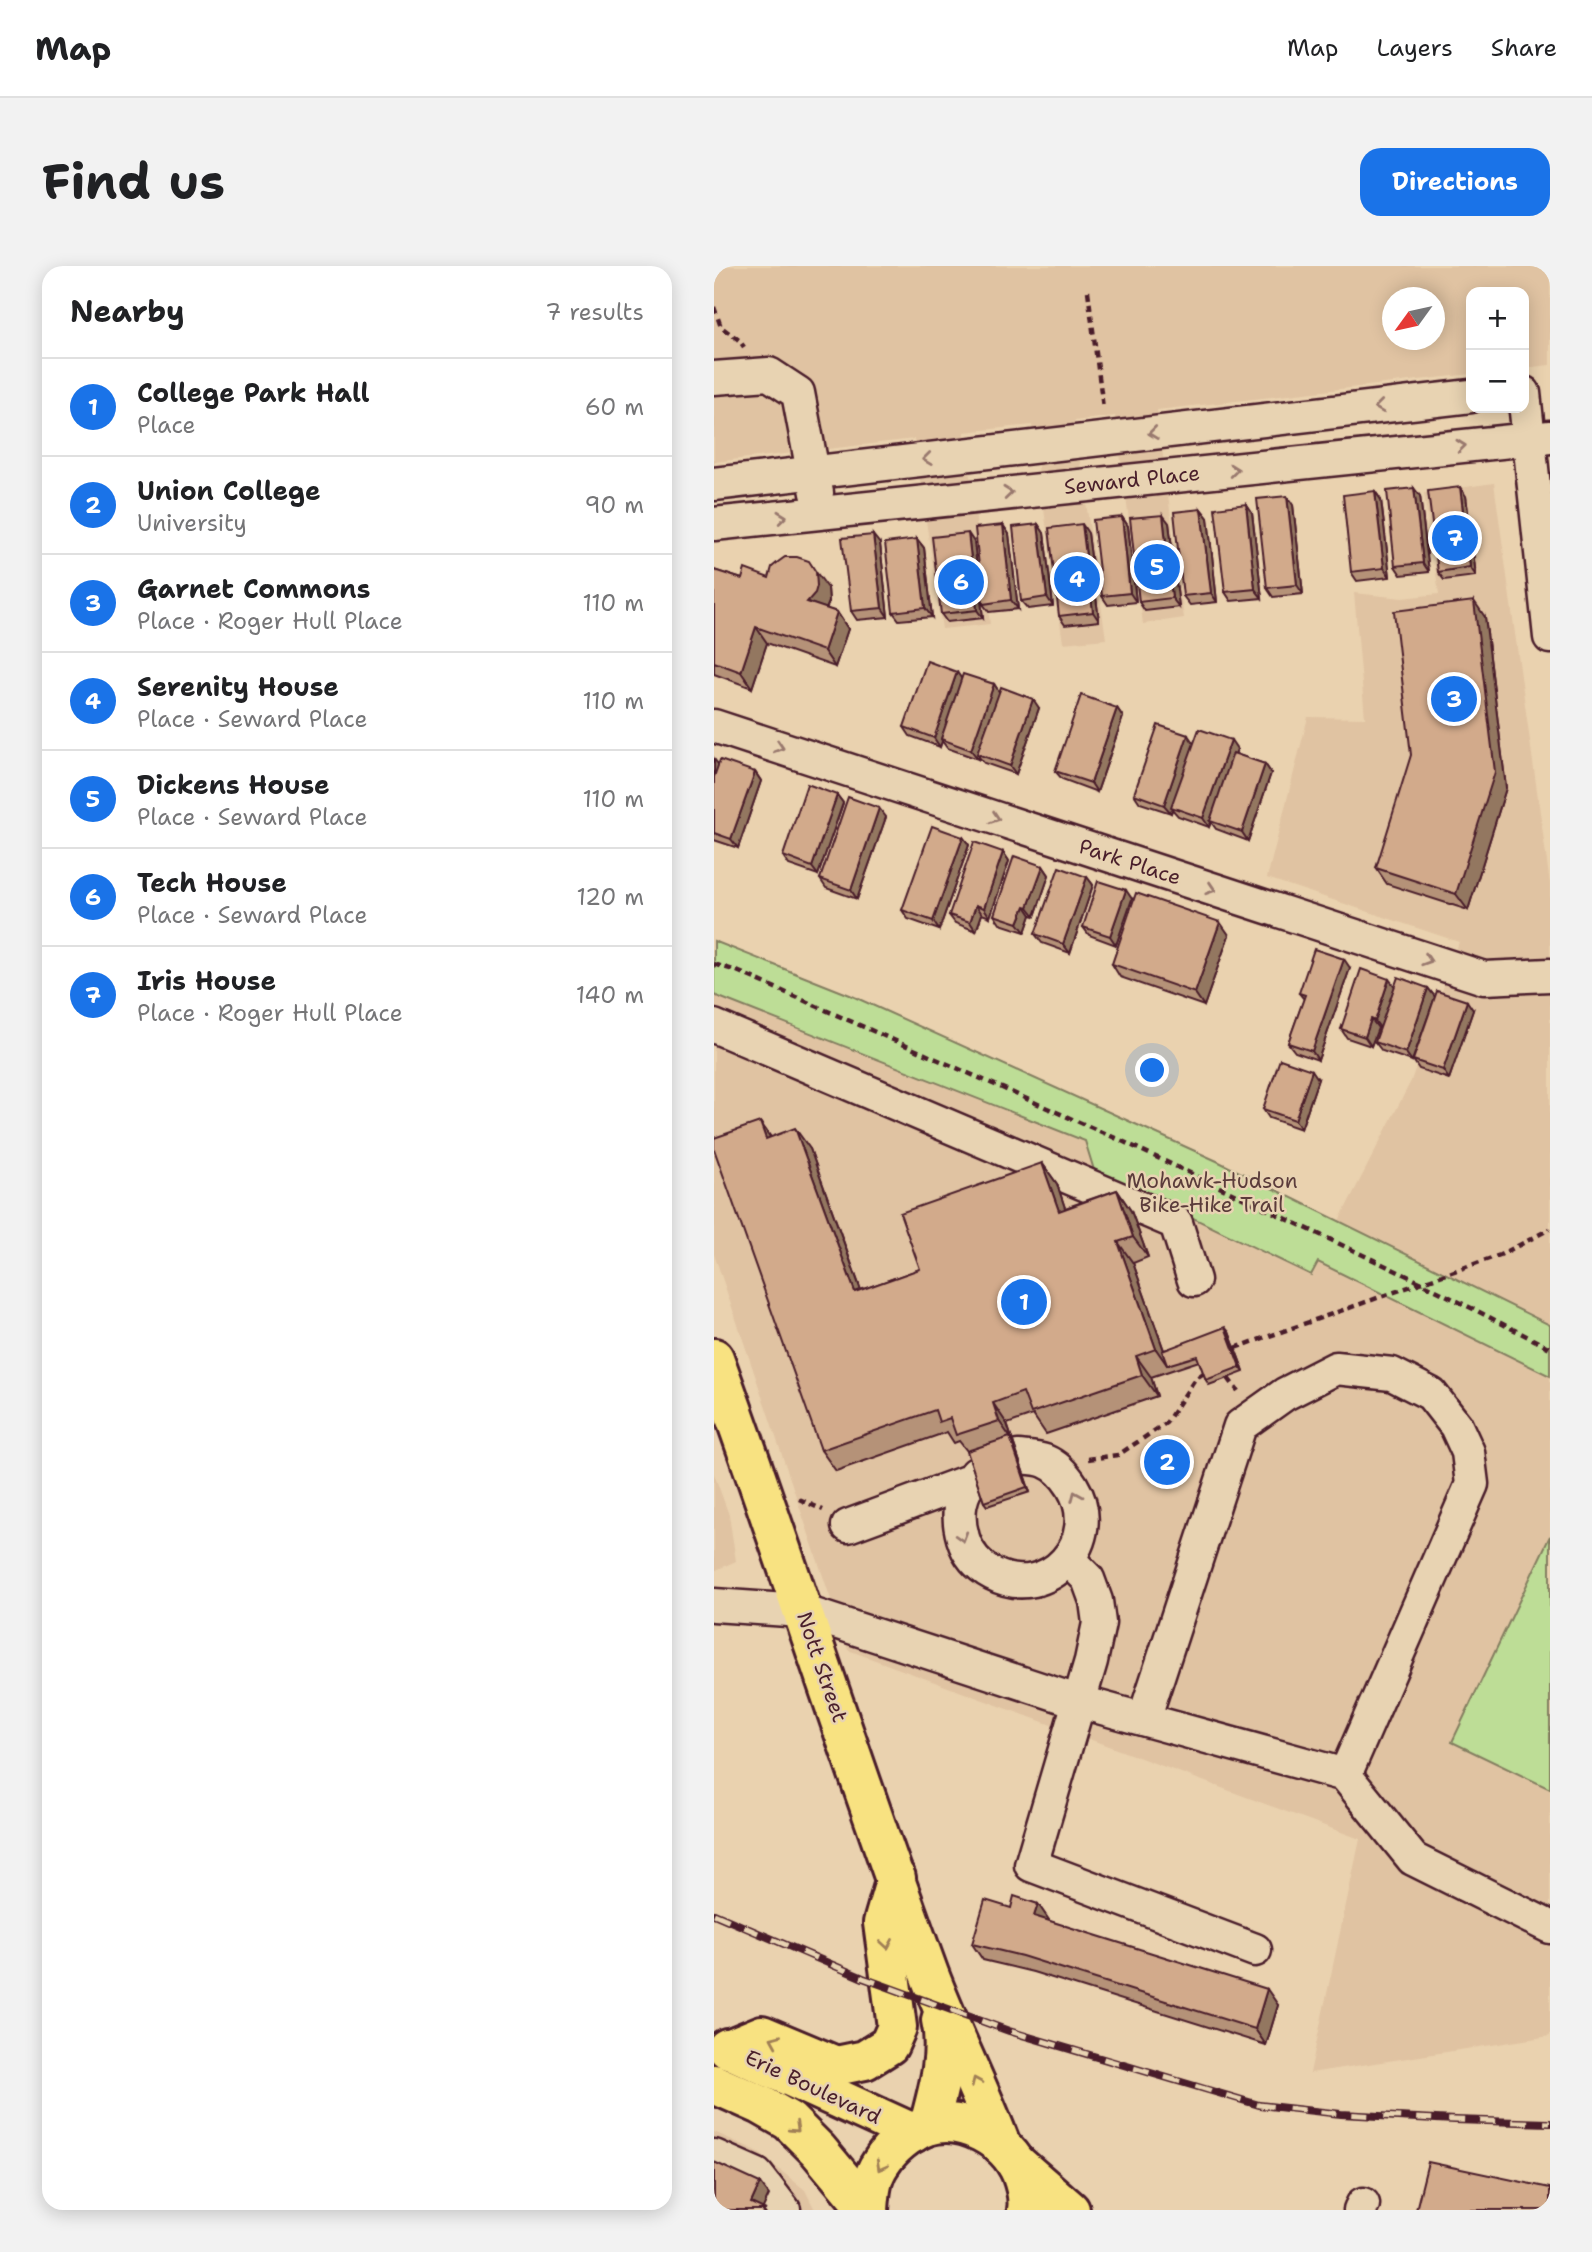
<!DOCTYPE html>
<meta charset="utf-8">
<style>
body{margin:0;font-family:"Shantell Sans",sans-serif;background:#f2f2f2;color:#202124}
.controls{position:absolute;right:21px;top:21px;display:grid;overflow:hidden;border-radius:14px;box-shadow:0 4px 18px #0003}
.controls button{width:63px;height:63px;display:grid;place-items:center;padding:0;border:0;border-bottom:2px solid #e0e0e0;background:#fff;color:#202124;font:35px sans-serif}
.compass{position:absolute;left:668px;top:21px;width:63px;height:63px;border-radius:50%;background:#fff;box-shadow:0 4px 18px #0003;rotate:237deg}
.you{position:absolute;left:439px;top:805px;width:24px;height:24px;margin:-18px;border:5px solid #fff;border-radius:50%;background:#1a73e8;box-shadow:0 0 0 10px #1a73e833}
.badge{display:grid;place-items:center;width:46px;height:46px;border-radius:50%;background:#1a73e8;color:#fff;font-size:23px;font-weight:700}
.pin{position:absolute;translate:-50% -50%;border:4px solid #fff;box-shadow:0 2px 7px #0006}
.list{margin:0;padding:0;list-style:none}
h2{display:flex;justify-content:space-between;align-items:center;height:91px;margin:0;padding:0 28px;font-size:30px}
h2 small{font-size:23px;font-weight:400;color:#757577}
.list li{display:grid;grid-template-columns:46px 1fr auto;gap:21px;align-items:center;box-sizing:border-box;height:98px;padding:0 28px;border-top:2px solid #e0e0e0}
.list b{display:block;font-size:26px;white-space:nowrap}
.list p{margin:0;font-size:23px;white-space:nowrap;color:#757577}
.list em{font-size:23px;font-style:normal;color:#757577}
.map{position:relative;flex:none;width:836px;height:1944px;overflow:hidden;border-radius:21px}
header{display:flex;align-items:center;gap:42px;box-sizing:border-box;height:98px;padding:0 35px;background:#fff;border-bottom:2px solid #e0e0e0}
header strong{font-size:33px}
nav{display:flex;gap:38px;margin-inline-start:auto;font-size:24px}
.intro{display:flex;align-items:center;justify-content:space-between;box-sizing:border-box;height:168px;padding:0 42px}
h1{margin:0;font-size:49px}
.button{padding:18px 32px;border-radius:21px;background:#1a73e8;color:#fff;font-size:24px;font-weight:700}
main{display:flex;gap:42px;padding:0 42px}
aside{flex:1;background:#fff;border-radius:21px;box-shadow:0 4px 18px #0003}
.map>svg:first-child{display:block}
</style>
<header>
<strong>Map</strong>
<nav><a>Map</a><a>Layers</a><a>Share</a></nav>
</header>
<div class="intro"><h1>Find us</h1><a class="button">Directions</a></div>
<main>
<aside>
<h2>Nearby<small>7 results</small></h2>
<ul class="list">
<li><span class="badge">1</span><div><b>College Park Hall</b><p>Place</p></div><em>60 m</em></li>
<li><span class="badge">2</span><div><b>Union College</b><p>University</p></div><em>90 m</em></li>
<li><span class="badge">3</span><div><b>Garnet Commons</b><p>Place · Roger Hull Place</p></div><em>110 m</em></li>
<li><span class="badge">4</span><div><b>Serenity House</b><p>Place · Seward Place</p></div><em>110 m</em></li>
<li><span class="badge">5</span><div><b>Dickens House</b><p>Place · Seward Place</p></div><em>110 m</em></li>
<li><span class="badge">6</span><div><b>Tech House</b><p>Place · Seward Place</p></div><em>120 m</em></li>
<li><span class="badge">7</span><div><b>Iris House</b><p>Place · Roger Hull Place</p></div><em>140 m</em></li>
</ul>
</aside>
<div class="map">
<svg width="836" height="1944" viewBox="0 0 836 1944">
<rect width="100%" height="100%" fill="#ead2af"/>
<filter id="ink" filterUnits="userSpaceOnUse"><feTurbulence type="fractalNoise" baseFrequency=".0143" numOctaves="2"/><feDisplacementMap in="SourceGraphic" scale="14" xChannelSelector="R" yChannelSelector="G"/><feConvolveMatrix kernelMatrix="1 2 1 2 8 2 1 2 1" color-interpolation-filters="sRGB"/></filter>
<g filter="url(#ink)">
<g fill="#e0c3a2" fill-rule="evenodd">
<path d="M0,0H836V99L810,102V26H757V108L443,144L470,352L429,358L401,150L360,155L392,373L349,377L318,159L250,166L276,358L228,363L200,173L0,196ZM678,32H720V74H678Z"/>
<polygon points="780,217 836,618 836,1770 596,1807 646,1573 134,1384 0,988 0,729 371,875 597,1009 697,815 745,676 553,612 594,451 651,452 640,327 688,332 725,328 710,227"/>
<polygon points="0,1208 15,1249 22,1295 0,1305"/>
<polygon points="0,1866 41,1884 91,1924 101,1944 0,1944"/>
</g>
<g fill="#bddd96" stroke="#847e60" stroke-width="2">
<polygon points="0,675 136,729 503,895 836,1059 836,1110 604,996 597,1009 380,904 371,875 0,729"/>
<polygon points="836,1270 836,1523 738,1476"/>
</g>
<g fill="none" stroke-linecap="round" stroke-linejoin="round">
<g stroke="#4a1f2b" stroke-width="37">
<g id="minor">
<polyline points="0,112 55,108 84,127 103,227"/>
<polyline points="810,127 836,371"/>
<polyline points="0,218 757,130"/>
<polyline points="0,258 836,171"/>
<polyline points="0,460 770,712 836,709"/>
<polyline points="0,760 462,957 480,1014"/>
<path d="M262,1208C245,1227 242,1248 249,1272C254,1289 264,1300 279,1308C334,1337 391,1274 358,1220C351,1209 343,1200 331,1195C323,1192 313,1192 304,1191"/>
<polyline points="134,1260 255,1215"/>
<polyline points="354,1293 374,1313 382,1335 385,1357 377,1395 317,1599 541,1684"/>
<polyline points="0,1339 88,1345 363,1435 631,1509 699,1593 836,1661"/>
<polyline points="430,1453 526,1160 571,1128 622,1102 678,1108 717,1128 742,1160 754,1186 758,1218 631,1509"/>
<polyline points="0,1890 43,1909 70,1944"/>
<polyline points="646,1944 649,1938"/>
</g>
</g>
<g stroke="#4a1f2b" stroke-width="44">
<g id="major">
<path d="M0,1092C74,1296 140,1504 215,1708C237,1766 265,1821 287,1879"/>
<path d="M215,1859C224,1825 235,1788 227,1754"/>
</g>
</g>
<g stroke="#4a1f2b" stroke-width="44">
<g id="highway">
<polyline points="13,1782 199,1867"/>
<polyline points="14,1783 48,1769 122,1800 151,1794 175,1779 183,1761 169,1657 182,1612"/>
<polyline points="0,1818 47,1839 75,1855 104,1884 154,1944"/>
<polyline points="302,1897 356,1944"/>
<path d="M155,1944C156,1928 157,1911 167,1897C177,1881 194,1867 213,1860C249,1848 293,1874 307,1907C311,1918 315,1932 313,1944"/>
</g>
</g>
<g stroke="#4a1f2b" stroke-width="4.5" stroke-dasharray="7 5" stroke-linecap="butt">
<polyline points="374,25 389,142"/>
<polyline points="0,41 7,61 25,74 30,81"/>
<polyline points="0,698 23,705 408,875 706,1016 836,1082"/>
<polyline points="521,1082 786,989 836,963"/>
<polyline points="514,1112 524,1125"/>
<polyline points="374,1193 404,1189 452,1157 481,1113 491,1106"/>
<polyline points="85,1233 109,1244"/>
</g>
<use href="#minor" stroke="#e8d3b2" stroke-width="32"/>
<use href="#major" stroke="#f8e281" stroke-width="38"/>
<use href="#highway" stroke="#f8e281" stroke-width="38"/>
<g stroke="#4a1f2b" stroke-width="8">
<polyline id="rail" points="0,1648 149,1712 295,1765 545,1839 627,1848 741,1854 836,1857"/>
</g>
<use href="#rail" stroke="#e8d3b2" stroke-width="5" stroke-dasharray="16" stroke-linecap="butt"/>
</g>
<g fill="#b59278" stroke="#4a1f2b" stroke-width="2">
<polygon points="661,225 667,234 676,311 643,315 637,306"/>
<polygon points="706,230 715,306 687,309 681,300"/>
<polygon points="752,230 762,310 730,314 724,306"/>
<polygon points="532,238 538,247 548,332 517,335 511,326"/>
<polygon points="579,239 589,328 559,331 553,322"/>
<polygon points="487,243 494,252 503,336 476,339 469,330"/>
<polygon points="408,251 414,260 422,336 394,339 388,330"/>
<polygon points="455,257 465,341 431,345 425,336"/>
<polygon points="324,258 330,267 339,340 314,343 307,335"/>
<polygon points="289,259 295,268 304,343 275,346 269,338"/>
<polygon points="374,267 385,355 351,359 345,350"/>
<polygon points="203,273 210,282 218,351 185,354 179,346"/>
<polygon points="260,276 269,352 233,356 227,348"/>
<polygon points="166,278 174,351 143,354 137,345"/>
<polygon points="0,304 28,313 55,312 114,322 115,336 112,343 123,346 134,363 121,401 53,377 38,422 0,408"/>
<polygon points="771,351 792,522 754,644 673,618 662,602"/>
<polygon points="248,413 280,418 285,426 325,442 302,508 270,497 264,490 264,493 233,482 228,475 226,481 196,470 190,461"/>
<polygon points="403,442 409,451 383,526 348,513 341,505"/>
<polygon points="480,477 523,483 521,488 551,498 557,507 534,575 502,563 497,556 495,561 464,550 458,543 457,547 426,537 420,528"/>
<polygon points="0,493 4,499 41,506 47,515 24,582 0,574"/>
<polygon points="123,529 129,537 104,609 75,599 69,590"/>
<polygon points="172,551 143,633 112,622 106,613"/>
<polygon points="249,571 255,579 225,664 194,653 188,644"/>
<polygon points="289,586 295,595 276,651 268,648 262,665 241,657 235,649"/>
<polygon points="329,600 335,609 321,650 317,649 311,666 286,658 280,649"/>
<polygon points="373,611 379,619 356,687 328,677 321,668"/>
<polygon points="418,633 402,679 375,669 369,661"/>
<polygon points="515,669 490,740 406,711 398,698"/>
<polygon points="636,702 604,794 581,786 574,777 590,733 585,727"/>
<polygon points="681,720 714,722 721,731 698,795 668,785 661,776 666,763 664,762 657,780 633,772 627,763"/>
<polygon points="759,744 735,813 705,803 699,794"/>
<polygon points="604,813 587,863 555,852 549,843"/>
<polygon points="46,856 57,871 96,883 147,1024 206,1003 328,897 343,918 351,942 403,924 417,945 434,991 419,997 450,1084 515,1066 530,1106 495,1119 492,1114 485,1095 437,1111 443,1130 332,1168 319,1149 293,1158 316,1226 273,1240 270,1236 253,1185 245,1175 240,1177 233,1166 122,1205 107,1184"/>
<polygon points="324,1638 335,1655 564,1739 552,1779 319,1706 269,1694 258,1678 297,1642"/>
</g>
<g fill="#937761" stroke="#4a1f2b" stroke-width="2">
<polygon points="746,221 752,230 762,310 756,301"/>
<polygon points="700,222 706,230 715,306 709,297"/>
<polygon points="661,225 667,234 676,311 670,302"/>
<polygon points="573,230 579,239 589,328 583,319"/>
<polygon points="532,238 538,247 548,332 541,323"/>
<polygon points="487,243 494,252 503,336 497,327"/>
<polygon points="449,249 455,257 465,341 458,332"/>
<polygon points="408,251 414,260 422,336 416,327"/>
<polygon points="324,258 330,267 339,340 333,331"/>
<polygon points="368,258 374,267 385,355 379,346"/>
<polygon points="289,259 295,268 304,343 297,334"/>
<polygon points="254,267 260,276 269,352 263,344"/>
<polygon points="159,269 166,278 174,351 168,342"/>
<polygon points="203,273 210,282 218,351 211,342"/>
<polygon points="102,306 114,322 115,336 112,343 93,336"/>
<polygon points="760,335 771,351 792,522 754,644 742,628"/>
<polygon points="123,346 134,363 121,401 110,385"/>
<polygon points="42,361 53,377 38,422 27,406"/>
<polygon points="243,406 249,415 227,473 228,475 226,481 220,472"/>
<polygon points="280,418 286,427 264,493 257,484"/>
<polygon points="319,433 325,442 302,508 296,500"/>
<polygon points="403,442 409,451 383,526 377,517"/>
<polygon points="474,469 480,478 457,547 450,539"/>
<polygon points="517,474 523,483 497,555 496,555 497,556 495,561 489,552"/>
<polygon points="0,493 7,502 0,521"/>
<polygon points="551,498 557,507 534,575 528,566"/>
<polygon points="41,506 47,515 24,582 17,573"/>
<polygon points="123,529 129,537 104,609 98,601"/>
<polygon points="165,542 172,551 143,633 137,624"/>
<polygon points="249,571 255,579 225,664 219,655"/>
<polygon points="289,586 295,595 276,651 270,642"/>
<polygon points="329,600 335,609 321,650 314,641"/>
<polygon points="373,611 379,619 356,687 349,678"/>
<polygon points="412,624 418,633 402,679 396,670"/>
<polygon points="262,639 268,648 262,665 256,656"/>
<polygon points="311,640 317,649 311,666 304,657"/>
<polygon points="506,656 515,669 490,740 481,727"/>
<polygon points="630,693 636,702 604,794 598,785"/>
<polygon points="675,713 682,722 667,763 661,755"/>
<polygon points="714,722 721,731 698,795 692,787"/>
<polygon points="753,735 759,744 735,813 729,804"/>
<polygon points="657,753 664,762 657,780 651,771"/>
<polygon points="598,804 604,813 587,863 581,854"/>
<polygon points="46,856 60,877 52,873"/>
<polygon points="81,862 96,883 155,1047 141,1026"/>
<polygon points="328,897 343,918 359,966 345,945"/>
<polygon points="403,924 417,945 434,991 419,971"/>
<polygon points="404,976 419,997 455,1099 453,1099 442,1083"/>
<polygon points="511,1061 515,1066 530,1106 526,1101"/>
<polygon points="422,1090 437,1111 443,1130 428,1109"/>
<polygon points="279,1137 293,1158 316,1226 313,1221 296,1171 285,1155"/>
<polygon points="324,1638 335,1654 331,1666 320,1650"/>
<polygon points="553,1723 564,1739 552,1779 541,1763"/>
<polygon points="46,1917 55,1929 48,1944 37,1937"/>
</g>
<g fill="#d2aa8b" stroke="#4a1f2b" stroke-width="2">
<polygon points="746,221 756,301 724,306 714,225"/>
<polygon points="700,222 709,297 681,300 673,225"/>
<polygon points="661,225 670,302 637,306 629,229"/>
<polygon points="573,230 583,319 553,322 543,233"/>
<polygon points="532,238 541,323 511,326 501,242"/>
<polygon points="487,243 497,327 469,330 460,246"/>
<polygon points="449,249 458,332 425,336 416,252"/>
<polygon points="408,251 416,327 388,330 379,254"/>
<polygon points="324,258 333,331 307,335 299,261"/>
<polygon points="368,258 379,346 345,350 335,262"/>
<polygon points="289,259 297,334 269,338 261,262"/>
<polygon points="254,267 263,344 227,348 218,271"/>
<polygon points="159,269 168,342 137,345 128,272"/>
<polygon points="203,273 211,342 179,346 171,277"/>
<polygon points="71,291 83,291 95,295 102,306 103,320 101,327 93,336 123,346 110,385 42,361 27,406 0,396 0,304 28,313 31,303 55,312 58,301 64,296"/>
<polygon points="760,335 781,506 742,628 662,602 697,489 680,345"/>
<polygon points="213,395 243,406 220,472 190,461"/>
<polygon points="249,408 280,418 257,484 227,473"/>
<polygon points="287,421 319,433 296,500 263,488"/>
<polygon points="367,429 403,442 377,517 341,505"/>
<polygon points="444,459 474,469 450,539 420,528"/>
<polygon points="485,463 517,474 489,552 457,541"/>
<polygon points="519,487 551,498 528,566 496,555"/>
<polygon points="6,494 41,506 17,573 0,567 0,511"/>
<polygon points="93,518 123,529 98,601 69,590"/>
<polygon points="134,531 165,542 137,624 106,613"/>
<polygon points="218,560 249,571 219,655 188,644"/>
<polygon points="260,576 289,586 270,642 262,639 256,656 235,649"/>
<polygon points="300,590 329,600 314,641 311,640 304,657 280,649"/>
<polygon points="345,601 373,611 349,678 321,668"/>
<polygon points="384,615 412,624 396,670 369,661"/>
<polygon points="422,627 506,656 481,727 398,698"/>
<polygon points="600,683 630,693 598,785 574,777 591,729 585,727"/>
<polygon points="647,703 675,713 661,755 657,753 651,771 627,763"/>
<polygon points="684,711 714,722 692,787 661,776"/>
<polygon points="723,725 753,735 729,804 699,794"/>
<polygon points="566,793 598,804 581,854 549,843"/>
<polygon points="46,856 52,873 81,862 141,1026 206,1003 186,947 328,897 345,945 403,924 419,971 404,976 442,1083 422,1090 428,1109 317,1147 309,1126 279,1137 285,1155 242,1169 236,1152 225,1156 221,1144 107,1184 0,883 0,872"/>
<polygon points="511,1061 526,1101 492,1114 483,1090 453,1099 448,1085"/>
<polygon points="296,1171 313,1221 270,1236 253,1185"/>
<polygon points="300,1630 324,1638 320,1650 553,1723 541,1763 308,1690 258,1678 271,1634 297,1642"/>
<polygon points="0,1896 46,1917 37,1937 52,1944 0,1944"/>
<polygon points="714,1896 836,1922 836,1944 702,1944"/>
</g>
<defs><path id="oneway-chevron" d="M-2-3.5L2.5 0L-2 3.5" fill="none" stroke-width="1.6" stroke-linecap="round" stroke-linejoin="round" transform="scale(1.75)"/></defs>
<g stroke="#99796e">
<use href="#oneway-chevron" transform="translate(665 141) rotate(173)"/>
<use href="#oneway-chevron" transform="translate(439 167) rotate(173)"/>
<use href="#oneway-chevron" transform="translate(747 180) rotate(-6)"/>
<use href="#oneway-chevron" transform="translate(213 193) rotate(173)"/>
<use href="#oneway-chevron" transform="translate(520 204) rotate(-6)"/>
<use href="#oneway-chevron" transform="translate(294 227) rotate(-6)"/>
<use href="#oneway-chevron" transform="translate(68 251) rotate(-6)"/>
<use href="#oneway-chevron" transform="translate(65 481) rotate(18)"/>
<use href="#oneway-chevron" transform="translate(281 552) rotate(18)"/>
<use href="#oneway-chevron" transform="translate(497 623) rotate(18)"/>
<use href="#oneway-chevron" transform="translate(713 694) rotate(18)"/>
<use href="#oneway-chevron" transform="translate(362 1230) rotate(-113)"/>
<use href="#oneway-chevron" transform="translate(248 1271) rotate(73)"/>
</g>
<g stroke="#a18056">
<use href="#oneway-chevron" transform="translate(173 1678) rotate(81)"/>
<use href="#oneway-chevron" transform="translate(61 1774) rotate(-157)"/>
<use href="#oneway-chevron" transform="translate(262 1816) rotate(-114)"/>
<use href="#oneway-chevron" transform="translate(81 1862) rotate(43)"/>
<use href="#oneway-chevron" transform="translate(167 1900) rotate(119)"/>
</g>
</g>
<g text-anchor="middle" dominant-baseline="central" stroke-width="5" stroke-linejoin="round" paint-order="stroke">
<g font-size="21" fill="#4a1f2b" stroke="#e8d3b2">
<text transform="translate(418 214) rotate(-6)">Seward Place</text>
<text transform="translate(416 596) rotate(18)">Park Place</text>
<text transform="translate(108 1401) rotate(71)">Nott Street</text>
<text transform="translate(99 1821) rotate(25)">Erie Boulevard</text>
</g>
<g font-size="21" fill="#5b3c3b" stroke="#e8d3b2">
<text x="498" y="915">Mohawk-Hudson<tspan x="498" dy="24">Bike-Hike Trail</tspan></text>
</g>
</g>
</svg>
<div class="controls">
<button>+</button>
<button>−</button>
</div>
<svg class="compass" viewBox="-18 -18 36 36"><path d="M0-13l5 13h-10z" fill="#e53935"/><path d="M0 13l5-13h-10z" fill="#757577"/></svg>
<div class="you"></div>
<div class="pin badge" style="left:310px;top:1036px">1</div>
<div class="pin badge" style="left:453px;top:1196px">2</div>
<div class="pin badge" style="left:740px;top:433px">3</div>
<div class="pin badge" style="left:363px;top:313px">4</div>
<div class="pin badge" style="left:443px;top:301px">5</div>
<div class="pin badge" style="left:247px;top:316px">6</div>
<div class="pin badge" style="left:741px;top:272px">7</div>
</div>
</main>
